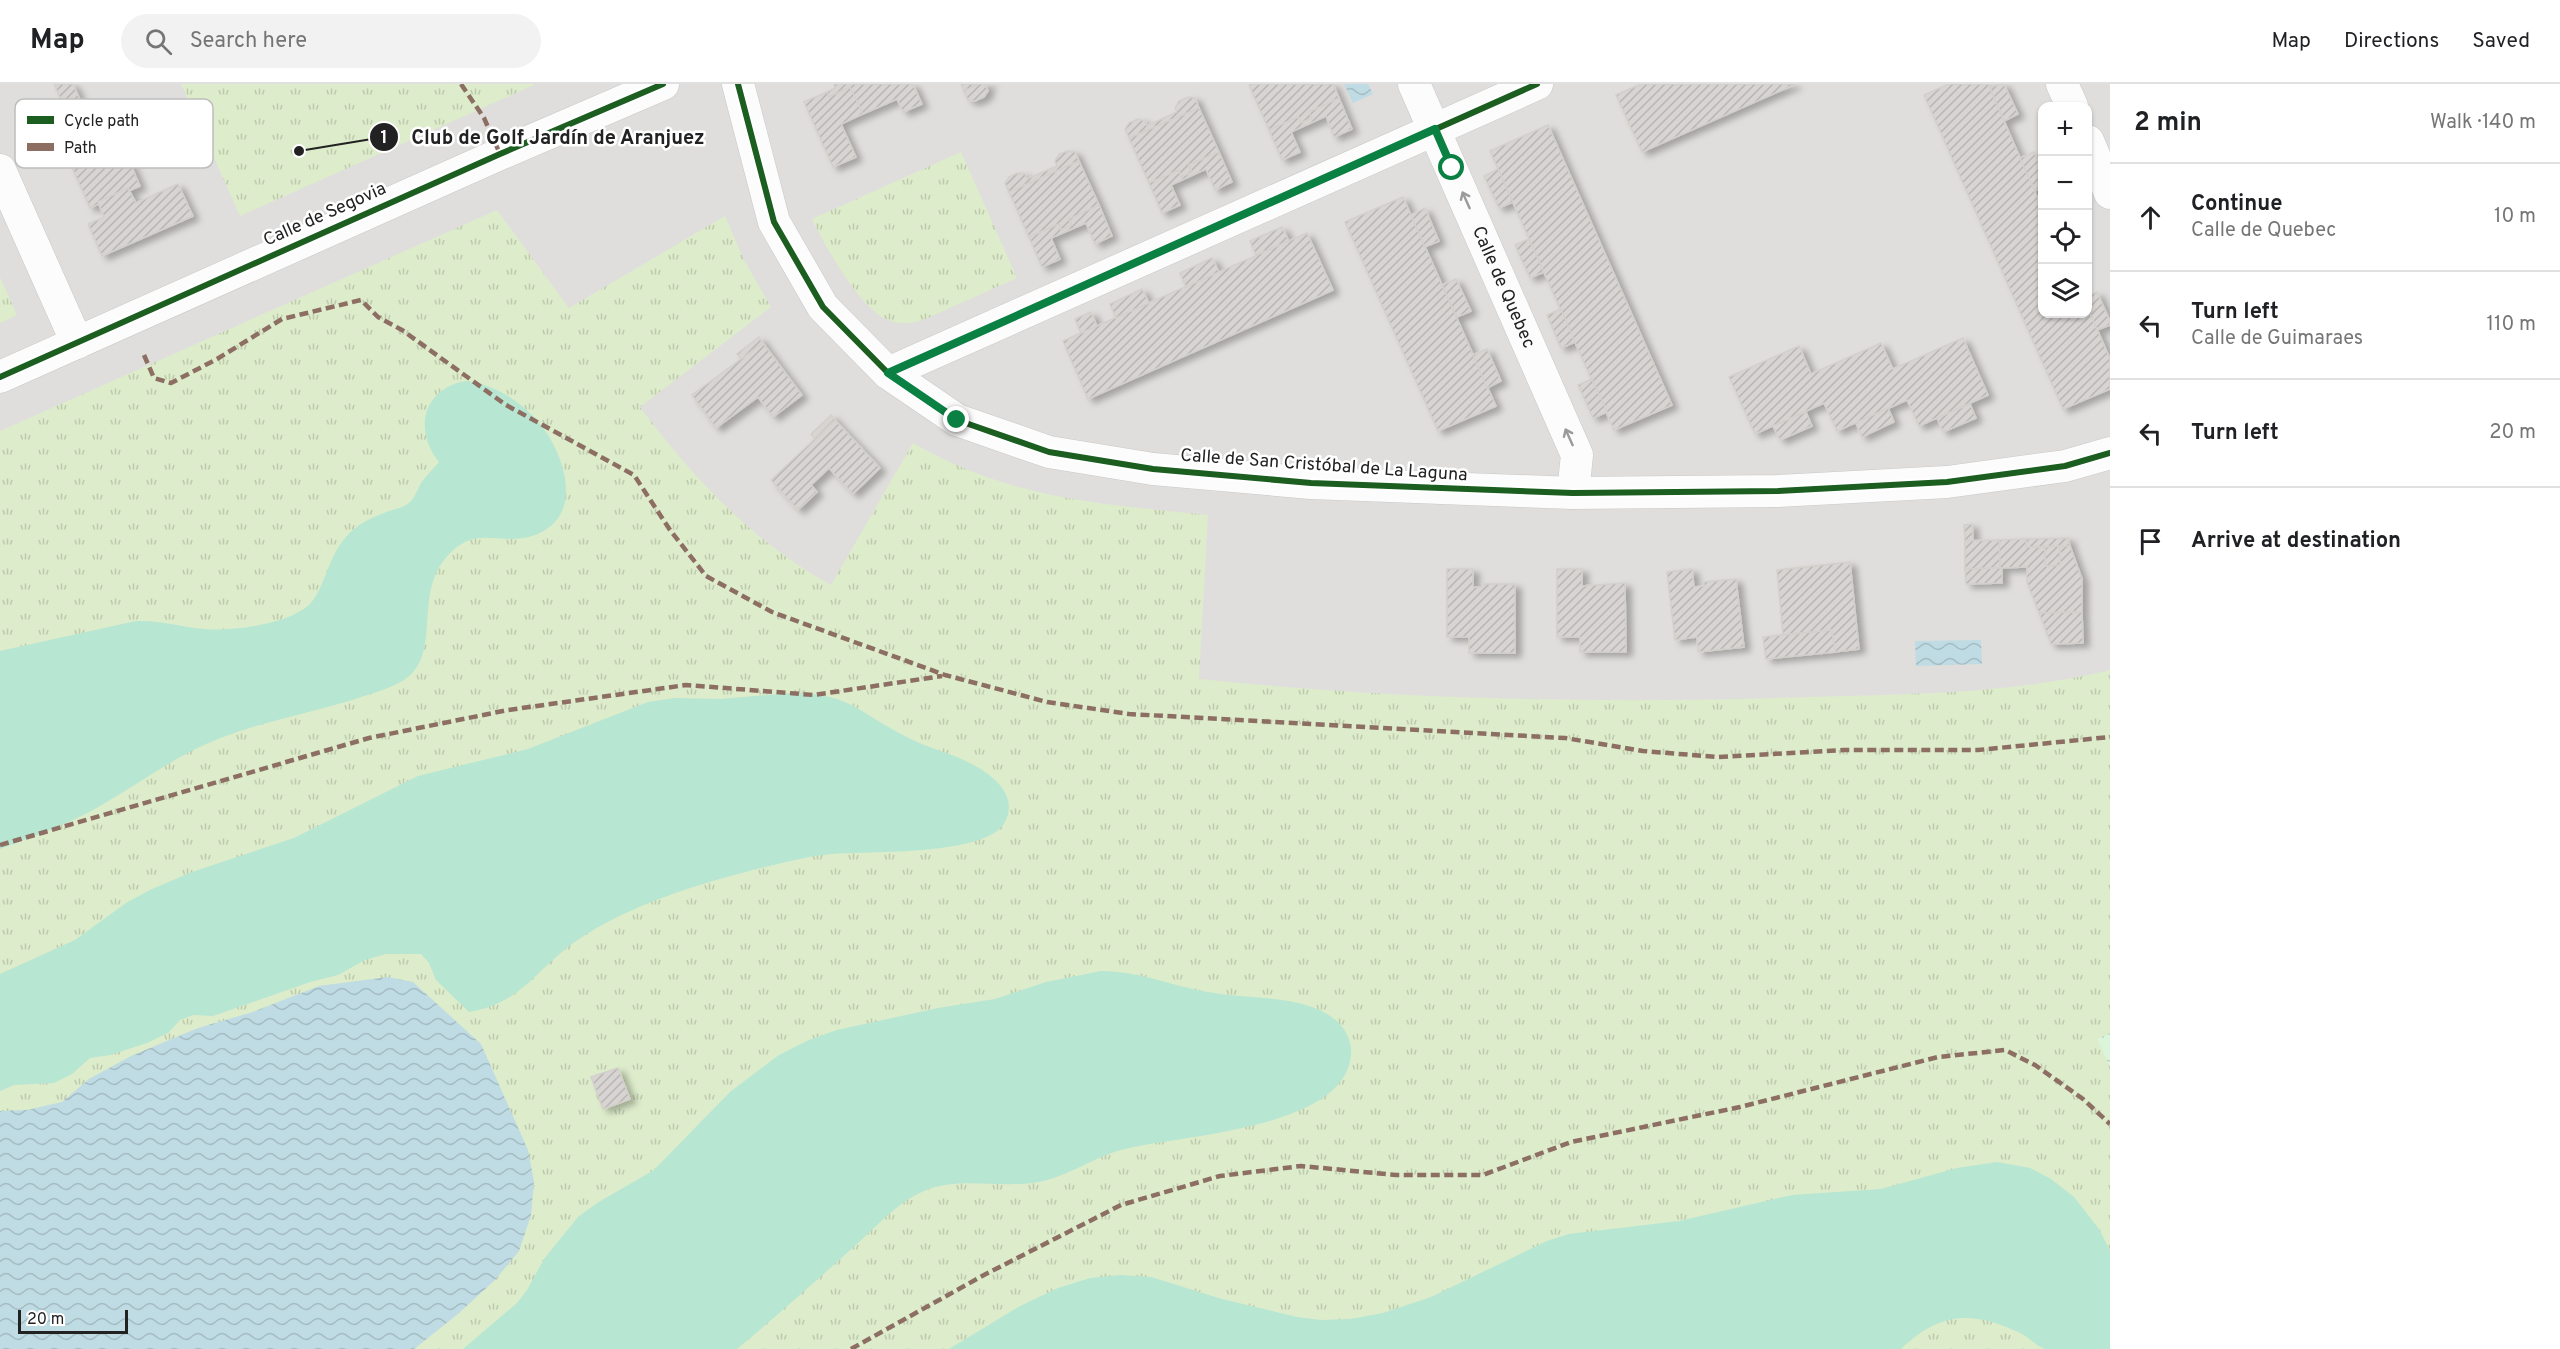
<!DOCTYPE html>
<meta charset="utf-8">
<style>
body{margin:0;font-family:Overpass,sans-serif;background:#f2f2f2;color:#202124}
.controls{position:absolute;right:18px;top:18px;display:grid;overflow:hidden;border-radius:12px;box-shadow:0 2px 4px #0004}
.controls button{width:54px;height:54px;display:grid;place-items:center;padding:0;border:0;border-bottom:2px solid #e0e0e0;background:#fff;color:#202124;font:30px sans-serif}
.scale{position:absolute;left:18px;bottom:15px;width:110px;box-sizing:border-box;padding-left:6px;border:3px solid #222;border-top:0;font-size:16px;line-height:21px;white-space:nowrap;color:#222;-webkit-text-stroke:4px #fff;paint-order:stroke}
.stop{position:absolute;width:18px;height:18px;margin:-14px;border:4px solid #0b8043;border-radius:50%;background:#fff}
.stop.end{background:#0b8043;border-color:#fff;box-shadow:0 2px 6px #0008}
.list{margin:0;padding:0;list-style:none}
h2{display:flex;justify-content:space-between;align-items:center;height:78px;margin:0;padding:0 24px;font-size:26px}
h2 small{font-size:20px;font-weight:400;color:#757577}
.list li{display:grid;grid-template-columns:39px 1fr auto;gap:18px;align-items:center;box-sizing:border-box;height:108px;padding:0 24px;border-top:2px solid #e0e0e0}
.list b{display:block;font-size:22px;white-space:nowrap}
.list p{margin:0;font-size:20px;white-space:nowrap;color:#757577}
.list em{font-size:20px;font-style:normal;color:#757577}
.icon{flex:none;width:33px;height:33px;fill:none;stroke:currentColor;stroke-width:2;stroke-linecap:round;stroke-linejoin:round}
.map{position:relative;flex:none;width:2110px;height:1265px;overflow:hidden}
header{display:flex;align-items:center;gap:36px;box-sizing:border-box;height:84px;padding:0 30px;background:#fff;border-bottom:2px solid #e0e0e0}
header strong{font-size:28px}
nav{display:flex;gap:33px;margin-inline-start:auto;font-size:21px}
.search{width:420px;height:54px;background:#f2f2f2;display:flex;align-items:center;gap:15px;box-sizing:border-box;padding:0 21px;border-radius:33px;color:#757577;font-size:22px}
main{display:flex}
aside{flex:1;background:#fff}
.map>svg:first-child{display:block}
</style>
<header>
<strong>Map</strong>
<div class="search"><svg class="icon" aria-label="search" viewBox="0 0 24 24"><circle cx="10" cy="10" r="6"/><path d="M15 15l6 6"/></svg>Search here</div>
<nav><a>Map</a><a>Directions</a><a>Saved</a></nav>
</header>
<main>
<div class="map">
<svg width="2110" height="1265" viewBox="0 0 2110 1265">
<defs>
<pattern id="grass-tufts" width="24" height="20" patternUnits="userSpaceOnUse" patternTransform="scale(1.5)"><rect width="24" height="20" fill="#ddeccb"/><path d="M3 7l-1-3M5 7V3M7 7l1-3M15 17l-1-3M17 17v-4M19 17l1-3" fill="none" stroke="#bdcaae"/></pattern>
<pattern id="park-crowns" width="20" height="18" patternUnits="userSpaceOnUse" patternTransform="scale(1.5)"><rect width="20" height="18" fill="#daf5da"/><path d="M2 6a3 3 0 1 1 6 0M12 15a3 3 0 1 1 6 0" fill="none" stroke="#bbd2bb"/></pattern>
<pattern id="water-waves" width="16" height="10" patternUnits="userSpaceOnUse" patternTransform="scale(1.5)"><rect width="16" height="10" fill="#bfdbe3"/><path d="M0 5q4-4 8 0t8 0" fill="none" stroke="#a4bcc2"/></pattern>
<pattern id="building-hatch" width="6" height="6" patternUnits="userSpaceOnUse" patternTransform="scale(1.5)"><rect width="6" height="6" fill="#d7d4d2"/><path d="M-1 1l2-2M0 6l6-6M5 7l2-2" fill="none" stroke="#b8b6b4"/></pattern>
<filter id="shadow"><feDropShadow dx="6" dy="4" stdDeviation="3" flood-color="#0004"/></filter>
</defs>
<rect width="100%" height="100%" fill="#f0eeeb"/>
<path fill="#dfdedc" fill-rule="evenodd" d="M0,0H2110V1265H0ZM2042,22H2088V230H2042Z"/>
<g fill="url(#grass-tufts)">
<polygon points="181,0 534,0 534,1 240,132"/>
<path d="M961,68L1017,194L923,236C910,240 899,241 886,235C859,223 825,162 812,135Z"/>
<path d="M497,126L569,224L725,132L743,174L771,223L640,323C692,393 753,458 831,501L913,359C1010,415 1101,420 1208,431L1199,595C1401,616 1605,620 1809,613C1908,610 2012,610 2110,586V949L2097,955L2110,983V1265H0V347Z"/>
<polygon points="0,193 17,231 0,239"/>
</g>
<polygon fill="url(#park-crowns)" points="2110,949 2110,983 2097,955"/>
<g fill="#b7e6d2">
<path d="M466,297C492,300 515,314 533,332C562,361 589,431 535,451C499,464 475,437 444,476C414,515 442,571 404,596C387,606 367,611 349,617C306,630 260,638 218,655C175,672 140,699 100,722C69,740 34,752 0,765V567L136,537C160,536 181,543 204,545C232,548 288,540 309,521C325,505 328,472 346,453C356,441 370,434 384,429C392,425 402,425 409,419C415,414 417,406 421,399C426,392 433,385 439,378C413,346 423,304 466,297Z"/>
<path d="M791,609C846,609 855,625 899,649C915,658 932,664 949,670C974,679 1023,703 1005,738C988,772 867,767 832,770C810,772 790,777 769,782C704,798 632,819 576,857C535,886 522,919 469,928L436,896L429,879L421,870H386L365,876L338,891L310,898L213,932L193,931L180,936L168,949L147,959L110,971L90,974L72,990L54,999L14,1001L0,1007V890L75,856L126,819L152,805L192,788L294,754L418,692L528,665L648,618L675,614L721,615Z"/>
<path d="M1101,887C1139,887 1172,902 1208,908C1244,915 1283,911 1317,925C1334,932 1349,945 1351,964C1356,1046 1176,1051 1121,1066C1092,1074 1067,1093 1038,1098C1001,1105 959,1092 924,1107C898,1118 878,1141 857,1160C818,1195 778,1231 737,1265H463L517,1219L527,1206L544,1175L578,1133L597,1119L654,1086L730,1008L779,971L809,956L837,946L938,924L995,915L1046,898Z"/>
<path d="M1997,1078L2030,1084L2051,1095L2074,1113L2099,1145L2110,1167V1265C2098,1265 2054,1265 2045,1265C2036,1262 2028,1252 2018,1248C1970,1226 1939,1229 1901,1265H949L1020,1222L1058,1204L1090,1194L1121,1191L1151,1193L1222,1215L1297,1233L1321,1236L1350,1235L1383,1229L1431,1213L1547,1157L1569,1150L1679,1137L1792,1111L1881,1105L1957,1084Z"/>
</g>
<g fill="url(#water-waves)">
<polygon points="1344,0 1368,0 1373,10 1353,19"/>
<polygon points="1981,556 1982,580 1916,582 1915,557"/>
<polygon points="388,893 413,898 481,960 528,1066 534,1098 531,1131 519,1167 495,1196 458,1230 414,1265 0,1265 0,1027 27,1026 62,1018 89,995 131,972 198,944 253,928 319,902"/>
</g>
<g fill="url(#building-hatch)" stroke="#d3d0cc" stroke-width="1.5" filter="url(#shadow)">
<polygon points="54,0 73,0 83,22 67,29"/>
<polygon points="834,0 913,0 922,20 903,28 897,15 863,30 850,3 829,13 827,8 835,4"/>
<polygon points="961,0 979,0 964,7"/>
<polygon points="979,0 991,0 986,2 988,7 984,13 975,17 968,16 964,7"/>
<polygon points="1251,0 1333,0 1339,14 1309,28 1312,34 1301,39 1298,33 1269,46 1249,1"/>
<polygon points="1641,0 1796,0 1642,68 1616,11"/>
<polygon points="1949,0 1988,0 2042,124 2042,230 2088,230 2088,224 2110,275 2110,305 2063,325 1924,11"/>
<polygon points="1999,0 2004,0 2018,30 2004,37 1990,4"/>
<polygon points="850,3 863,30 841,40 856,73 833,83 804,18 827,8 829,13"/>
<polygon points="1188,13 1195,14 1199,24 1129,54 1125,45 1129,39 1138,35 1145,37 1147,42 1177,28 1175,24 1179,17"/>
<polygon points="1339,14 1352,45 1334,53 1326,32 1291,48 1300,68 1282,76 1269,46 1298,33 1301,39 1312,34 1309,28"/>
<polygon points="1199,24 1219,68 1189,81 1192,88 1181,93 1179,86 1149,99 1129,54"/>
<polygon points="113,39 140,102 129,107 128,104 98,118 99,120 90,124 62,61"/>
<polygon points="1548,41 1672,321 1614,346 1490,67"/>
<polygon points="1068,67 1075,68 1079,77 1009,108 1005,99 1009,93 1018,89 1025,90 1027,95 1057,82 1055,77 1059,70"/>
<polygon points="1219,68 1232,98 1215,106 1206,85 1171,101 1180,121 1162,129 1149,99 1179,86 1181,93 1192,88 1189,81"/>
<polygon points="2034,68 2042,86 2042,103 2035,107 2020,74"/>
<polygon points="1079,77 1099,121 1069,135 1072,141 1061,146 1059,140 1029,153 1009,108"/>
<polygon points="1498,85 1513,118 1499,124 1484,92"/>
<polygon points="178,100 193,132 102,172 88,140 104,133 98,118 128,104 136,119"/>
<polygon points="1403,113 1496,322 1438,347 1345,138"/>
<polygon points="1099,121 1112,152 1095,160 1086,139 1051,154 1060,175 1042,183 1029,153 1059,140 1061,146 1072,141 1069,135"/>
<polygon points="1425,124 1439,157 1425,163 1411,131"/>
<polygon points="1282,143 1289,157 1256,171 1250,157"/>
<polygon points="1307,149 1333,206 1088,315 1063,257"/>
<polygon points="1529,155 1544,188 1530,194 1515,161"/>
<polygon points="1212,174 1219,188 1186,203 1180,189"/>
<polygon points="1456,195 1471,227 1457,233 1442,201"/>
<polygon points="1142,205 1149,219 1116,234 1110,220"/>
<polygon points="2097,208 2110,237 2110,241 2097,246 2088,224 2088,212"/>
<polygon points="1561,225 1575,258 1561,264 1547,231"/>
<polygon points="1091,228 1097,242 1081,249 1075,235"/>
<polygon points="759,253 763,259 741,275 737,270"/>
<polygon points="1963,254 1988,311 1919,342 1907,316 1837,347 1824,319 1755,350 1729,293 1799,262 1811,290 1881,259 1893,285"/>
<polygon points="763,259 802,311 773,333 758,313 716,344 692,311"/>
<polygon points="1487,265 1501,297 1487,304 1473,271"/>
<polygon points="1592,295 1607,328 1593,334 1578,301"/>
<polygon points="1970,320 1976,334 1943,348 1937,334"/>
<polygon points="1888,324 1894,338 1862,353 1856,339"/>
<polygon points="1806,328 1812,342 1780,356 1773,342"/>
<polygon points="831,331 835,336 815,355 811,350"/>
<polygon points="835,336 880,384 853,410 829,384 811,401 817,408 798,426 771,396"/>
<polygon points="1972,440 1973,457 1965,457 1964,441"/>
<polygon points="2068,454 2070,462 2026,463 2026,455"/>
<polygon points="2026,455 2026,463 2045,463 2045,482 2060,481 2060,462 2070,462 2082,495 2082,528 2039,529 2027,498 2027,483 2000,484 1999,456"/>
<polygon points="1999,456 2000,484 1965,485 1965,457"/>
<polygon points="2060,462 2060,481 2045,482 2045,463"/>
<polygon points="1850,478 1859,565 1835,568 1832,546 1783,551 1777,486"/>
<polygon points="2000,484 2002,484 2002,499 1966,500 1965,485"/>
<polygon points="1447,485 1473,485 1473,503 1482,503 1482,500 1515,500 1515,569 1469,569 1469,553 1447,553"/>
<polygon points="1557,485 1582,485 1582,502 1625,499 1626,568 1580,568 1580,553 1557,553"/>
<polygon points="1692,485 1694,503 1704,502 1704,498 1736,495 1744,563 1698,568 1697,553 1675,556 1667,488"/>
<polygon points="2082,528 2083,559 2051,560 2039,529"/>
<polygon points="1832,546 1835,568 1766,575 1763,553"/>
<polygon points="618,984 630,1015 603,1025 591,993"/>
</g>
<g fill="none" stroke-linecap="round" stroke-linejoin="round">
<g stroke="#c9c8c7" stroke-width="33">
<g id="street">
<polyline points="738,0 774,138 823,223 888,289 957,336 1049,368 1153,385 1311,399 1573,409 1778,407 1947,398 2065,382 2110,369"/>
<path id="s1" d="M1414,0L1577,371L1573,409"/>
<polyline points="2062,0 2072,22"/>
<polyline points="2088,57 2110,109"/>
<polyline points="0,86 77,259"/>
<polyline points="888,289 1537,0"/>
<polyline points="0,293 500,70 663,0"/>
</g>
</g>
<use href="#street" stroke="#fdfcfc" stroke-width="32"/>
<g stroke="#8d6e63" stroke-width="4.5" stroke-dasharray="9 4.5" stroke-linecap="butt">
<polyline points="461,0 484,34 500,70"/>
<polyline points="144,271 154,294 171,299 217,275 282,235 361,216 378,233 402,246 506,321 634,391 670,446 706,492 772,528 945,591 1047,618 1129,630 1565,654 1643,667 1717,673 1844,666 1978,666 2110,653"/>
<polyline points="0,761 369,654 508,626 686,601 814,611 942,592"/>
<polyline points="851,1265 984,1191 1121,1121 1220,1092 1301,1082 1396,1091 1483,1091 1571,1058 1740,1023 1938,973 2005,966 2035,981 2083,1015 2110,1040"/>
</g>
<g stroke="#fff" stroke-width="10">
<g id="cycleway">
<polyline points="738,0 774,138 823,223 888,289 957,336 1049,368 1153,385 1311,399 1573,409 1778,407 1947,398 2065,382 2110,369"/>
<polyline points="888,289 1537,0"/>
<polyline points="0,293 500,70 663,0"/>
</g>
</g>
<use href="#cycleway" stroke="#1b5e20" stroke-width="6"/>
</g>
<defs><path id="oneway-shaft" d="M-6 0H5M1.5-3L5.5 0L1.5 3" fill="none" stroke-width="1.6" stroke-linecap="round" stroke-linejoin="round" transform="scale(1.5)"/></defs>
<g stroke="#9a9a9a">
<use href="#oneway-shaft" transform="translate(1466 116) rotate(-114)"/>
<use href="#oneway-shaft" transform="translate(1569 353) rotate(-114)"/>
</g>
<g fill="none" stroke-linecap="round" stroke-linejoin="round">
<polyline stroke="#0b8043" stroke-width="8" points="957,336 888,289 1435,45 1452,84"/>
</g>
<g text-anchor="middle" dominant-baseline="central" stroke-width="5" stroke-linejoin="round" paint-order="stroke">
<g font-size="18" fill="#222" stroke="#fff">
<text transform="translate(325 131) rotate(-24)">Calle de Segovia</text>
<text stroke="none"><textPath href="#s1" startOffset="222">Calle de Quebec</textPath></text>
<text transform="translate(1324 382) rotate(4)">Calle de San Cristóbal de La Laguna</text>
</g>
</g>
<rect x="15" y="15" width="198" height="69" rx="9" fill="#fff" stroke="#bdbdbd" stroke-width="1.5"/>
<rect x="27" y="32" width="27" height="8" fill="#1b5e20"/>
<rect x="27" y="59" width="27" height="8" fill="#8d6e63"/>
<g font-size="16" fill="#222">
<text x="64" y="42">Cycle path</text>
<text x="64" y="69">Path</text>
</g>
<path fill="none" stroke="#222" stroke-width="2" d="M299 67L384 53"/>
<g fill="#222" stroke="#fff" stroke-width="2">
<circle cx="299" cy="67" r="6"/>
<circle cx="384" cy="53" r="15"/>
</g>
<g font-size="18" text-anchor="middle" font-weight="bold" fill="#fff">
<text x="384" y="59">1</text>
</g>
<g font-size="20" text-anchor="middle" font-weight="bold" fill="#222" stroke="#fff" stroke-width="5" stroke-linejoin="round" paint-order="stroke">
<text x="558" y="60">Club de Golf Jardín de Aranjuez</text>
</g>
</svg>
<div class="controls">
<button>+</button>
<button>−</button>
<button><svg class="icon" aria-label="locate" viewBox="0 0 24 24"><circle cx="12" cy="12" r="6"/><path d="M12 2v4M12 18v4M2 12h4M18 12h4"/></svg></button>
<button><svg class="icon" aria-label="layers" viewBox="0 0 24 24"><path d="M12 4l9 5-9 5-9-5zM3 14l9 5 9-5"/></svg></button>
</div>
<div class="scale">20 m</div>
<div class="stop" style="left:1452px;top:84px"></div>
<div class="stop end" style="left:957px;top:336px"></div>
</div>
<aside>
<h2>2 min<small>Walk · 140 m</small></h2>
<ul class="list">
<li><svg class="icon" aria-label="ahead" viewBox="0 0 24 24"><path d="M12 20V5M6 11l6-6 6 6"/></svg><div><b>Continue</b><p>Calle de Quebec</p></div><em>10 m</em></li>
<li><svg class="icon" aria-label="left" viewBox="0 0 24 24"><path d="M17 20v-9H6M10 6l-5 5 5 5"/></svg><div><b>Turn left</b><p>Calle de Guimaraes</p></div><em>110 m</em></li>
<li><svg class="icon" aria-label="left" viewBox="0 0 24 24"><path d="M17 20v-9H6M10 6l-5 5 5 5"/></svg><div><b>Turn left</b></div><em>20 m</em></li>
<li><svg class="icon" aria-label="arrive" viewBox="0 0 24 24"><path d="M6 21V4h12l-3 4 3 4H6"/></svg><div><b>Arrive at destination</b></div></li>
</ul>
</aside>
</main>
